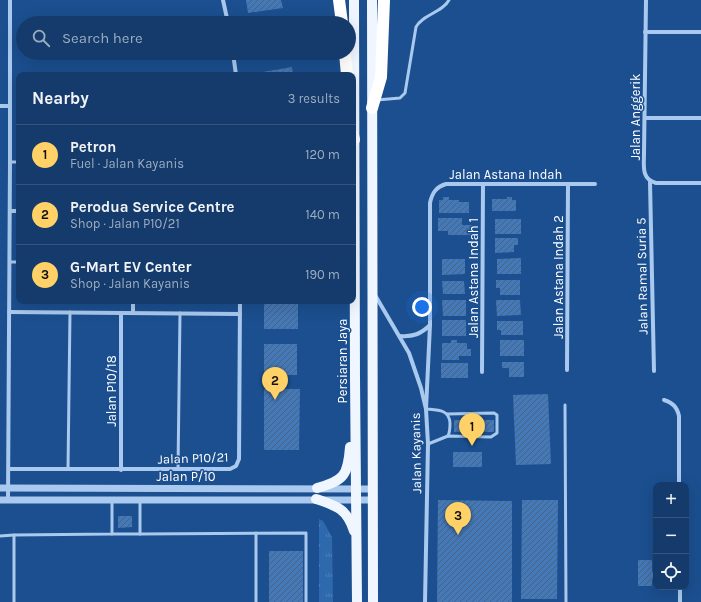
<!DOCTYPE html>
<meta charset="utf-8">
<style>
body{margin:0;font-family:Karla,sans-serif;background:#214673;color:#f1f3f6}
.controls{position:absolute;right:12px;bottom:12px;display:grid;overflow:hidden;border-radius:8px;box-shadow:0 4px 16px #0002}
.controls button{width:36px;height:36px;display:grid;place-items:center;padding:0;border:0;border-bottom:1px solid #33557e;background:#143b6b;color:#f1f3f6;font:20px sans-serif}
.you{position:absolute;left:422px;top:307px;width:14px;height:14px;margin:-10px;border:3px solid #fff;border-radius:50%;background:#1a73e8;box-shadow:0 0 0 6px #1a73e833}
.badge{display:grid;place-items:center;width:26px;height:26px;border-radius:50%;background:#ffd166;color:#111;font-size:13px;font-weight:700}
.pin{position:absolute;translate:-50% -33px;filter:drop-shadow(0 1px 2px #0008)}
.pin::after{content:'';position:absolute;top:21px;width:14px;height:12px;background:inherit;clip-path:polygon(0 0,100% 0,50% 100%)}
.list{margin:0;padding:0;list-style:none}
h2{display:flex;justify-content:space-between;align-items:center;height:52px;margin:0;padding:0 16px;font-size:17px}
h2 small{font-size:13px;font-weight:400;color:#9dadc1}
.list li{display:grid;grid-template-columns:26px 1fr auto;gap:12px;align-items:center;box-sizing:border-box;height:60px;padding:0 16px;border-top:1px solid #33557e}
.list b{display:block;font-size:15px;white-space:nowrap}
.list p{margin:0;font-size:13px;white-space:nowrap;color:#9dadc1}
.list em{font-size:13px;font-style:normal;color:#9dadc1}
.icon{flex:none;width:22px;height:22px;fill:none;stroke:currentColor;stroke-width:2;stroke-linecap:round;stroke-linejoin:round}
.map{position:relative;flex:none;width:701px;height:602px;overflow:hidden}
.search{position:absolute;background:#143b6b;box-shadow:0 4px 16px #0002;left:16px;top:16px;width:340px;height:44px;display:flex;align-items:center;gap:10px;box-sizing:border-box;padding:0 14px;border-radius:22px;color:#9dadc1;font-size:15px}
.panel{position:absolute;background:#143b6b;box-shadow:0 4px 16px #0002;left:16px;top:72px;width:340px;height:232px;border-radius:8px}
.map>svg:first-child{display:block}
</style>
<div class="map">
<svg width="701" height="602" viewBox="0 0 701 602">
<defs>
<pattern id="grass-tufts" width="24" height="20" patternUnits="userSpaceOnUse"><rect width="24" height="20" fill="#2e69ad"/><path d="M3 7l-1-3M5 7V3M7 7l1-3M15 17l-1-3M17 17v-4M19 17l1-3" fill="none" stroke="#4d80b9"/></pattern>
<pattern id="building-hatch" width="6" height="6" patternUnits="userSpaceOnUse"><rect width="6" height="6" fill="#4478b7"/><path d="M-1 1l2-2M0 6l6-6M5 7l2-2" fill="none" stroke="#486282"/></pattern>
</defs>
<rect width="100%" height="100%" fill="#1b4f8f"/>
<polygon fill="url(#grass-tufts)" points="319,519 323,521 332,537 333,602 319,602"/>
<g fill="url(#building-hatch)">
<polygon points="246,0 281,0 283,8 248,13"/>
<polygon points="255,53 282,53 282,54 256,59"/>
<polygon points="292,67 293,75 258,75 257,73"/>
<polygon points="443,197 449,197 449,200 459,200 459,202 469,202 469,213 439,213 439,200 443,200"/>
<polygon points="507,197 512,197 512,200 516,200 516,211 492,211 492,199 507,199"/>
<polygon points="438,218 462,218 462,225 472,225 472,235 448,235 448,231 438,231"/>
<rect x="495" y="219" width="26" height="15"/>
<polygon points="495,238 518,238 518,245 514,245 514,252 495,253"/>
<polygon points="521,258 521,274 497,274 497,259"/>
<polygon points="442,259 465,259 465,274 442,275"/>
<polygon points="496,280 520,280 520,295 500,295 500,288 496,288"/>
<polygon points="442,281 464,281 465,294 443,294"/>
<polygon points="442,300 466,300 466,316 443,316"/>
<polygon points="496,300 520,300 521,315 497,316"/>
<rect x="264" y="301" width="34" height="28"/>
<rect x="442" y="320" width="24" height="16"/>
<polygon points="497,321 523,321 523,335 501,335 501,330 497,330"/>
<polygon points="451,340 457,340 457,343 467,343 467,349 471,349 471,356 459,356 459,360 442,360 442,343 451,343"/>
<rect x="500" y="340" width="24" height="16"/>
<rect x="264" y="344" width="33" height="31"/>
<polygon points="502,362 524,362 524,377 509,377 509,368 502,368"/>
<rect x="441" y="363" width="27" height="15"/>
<polygon points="264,389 300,389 299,450 264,450"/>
<polygon points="548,394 551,464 516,465 513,395"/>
<rect x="454" y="420" width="40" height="12"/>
<rect x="453" y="452" width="29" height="15"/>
<polygon points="438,500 512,501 512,602 437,602"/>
<polygon points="522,500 558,500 557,599 521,599"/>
<polygon points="118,516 132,516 132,527 118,528"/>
<rect x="269" y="551" width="34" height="51"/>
<polygon points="638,560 652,560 652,572 656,572 656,579 652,579 652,586 638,586"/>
</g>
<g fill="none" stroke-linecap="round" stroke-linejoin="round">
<g stroke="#a9c9ee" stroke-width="3">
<path d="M377,100L400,98L405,93L416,27C423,14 442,13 449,0"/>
<polyline points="10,162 19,162"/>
<polyline points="10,262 19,262"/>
<polyline points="565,405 566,602"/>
<path d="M426,409C437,410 449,409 450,423C450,428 450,432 448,436"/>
<polyline points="428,444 448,436 491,437 497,433 497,415 494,413 447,414"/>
<polyline points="68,469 70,312"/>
<polyline points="178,469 180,313"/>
<polyline points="140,500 140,534 306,533 306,602"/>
<polyline points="112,534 140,534"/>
<polyline points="14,535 14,602"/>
<polyline points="0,536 14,535 112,534 112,501"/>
<polyline points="256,602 256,533"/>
</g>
<g stroke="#a9c9ee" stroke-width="4">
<polyline points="223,0 228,23"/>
<path d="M646,0L644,153C644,166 641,179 656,183H701"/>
<polyline points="645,32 701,32"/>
<polyline points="233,53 236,75"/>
<polyline points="0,106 10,106"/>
<polyline points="645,118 701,118"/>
<polyline points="650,182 654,371"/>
<polyline points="10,211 19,211"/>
<polyline points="375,295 409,353 421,388 426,409 428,444 425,602"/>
<polyline points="133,301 133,312"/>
<polyline points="9,312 240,314"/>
<polyline points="121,313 121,470"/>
<path d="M400,336C413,337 421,334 430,325"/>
<polyline points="567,370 568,184"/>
<polyline points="482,372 483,184"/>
<path d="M664,400C673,403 677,407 679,416V485"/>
<path d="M426,409L430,325V203C432,193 436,187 446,184H595"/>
<polyline points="9,469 230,469 236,466 239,459 240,301"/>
<polyline points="8,500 10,162 10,0"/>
<polyline points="680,587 680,602"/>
</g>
<g stroke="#a9c9ee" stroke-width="7">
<polyline points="0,488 373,489"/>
<polyline points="0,500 373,500"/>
</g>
<g stroke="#f0f6ff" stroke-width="10">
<polyline points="354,0 355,378 357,602"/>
<polyline points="372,0 373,602"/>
<path d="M317,488C344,481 348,475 350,447"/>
<path d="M316,499C337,506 347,509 354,531"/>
</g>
<g stroke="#fff" stroke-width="12">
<polyline points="339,0 342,23"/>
<polyline points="345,53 347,75"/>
<polyline points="372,108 381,77 384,0"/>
<polyline points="353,135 354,140"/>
</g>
</g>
<g text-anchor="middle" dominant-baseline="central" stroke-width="3" stroke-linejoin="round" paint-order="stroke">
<g font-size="13" fill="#fff" stroke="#1b4f8f">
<text transform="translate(635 117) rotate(-90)">Jalan Anggerik</text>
<text x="506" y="174">Jalan Astana Indah</text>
<text transform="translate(642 276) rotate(-91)">Jalan Ramal Suria 5</text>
<text transform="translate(558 277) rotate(-90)">Jalan Astana Indah 2</text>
<text transform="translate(473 278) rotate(-90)">Jalan Astana Indah 1</text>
<text transform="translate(342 361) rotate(-90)">Persiaran Jaya</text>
<text transform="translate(111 391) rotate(-90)">Jalan P10/18</text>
<text transform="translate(416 453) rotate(-91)">Jalan Kayanis</text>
<text transform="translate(193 458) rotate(-2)">Jalan P10/21</text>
<text x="186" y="476">Jalan P/10</text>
</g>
</g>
</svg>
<div class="controls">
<button>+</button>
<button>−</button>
<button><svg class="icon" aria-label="locate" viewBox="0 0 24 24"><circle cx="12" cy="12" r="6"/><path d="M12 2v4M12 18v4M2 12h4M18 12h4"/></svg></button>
</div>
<div class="you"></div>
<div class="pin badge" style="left:472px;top:446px">1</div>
<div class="pin badge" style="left:275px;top:400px">2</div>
<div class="pin badge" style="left:458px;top:535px">3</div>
<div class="search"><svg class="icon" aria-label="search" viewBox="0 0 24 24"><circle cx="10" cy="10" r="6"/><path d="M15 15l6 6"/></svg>Search here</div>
<section class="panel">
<h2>Nearby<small>3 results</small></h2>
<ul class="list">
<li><span class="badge">1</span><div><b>Petron</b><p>Fuel · Jalan Kayanis</p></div><em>120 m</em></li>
<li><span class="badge">2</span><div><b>Perodua Service Centre</b><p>Shop · Jalan P10/21</p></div><em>140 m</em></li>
<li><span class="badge">3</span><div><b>G-Mart EV Center</b><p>Shop · Jalan Kayanis</p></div><em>190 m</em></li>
</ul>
</section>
</div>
